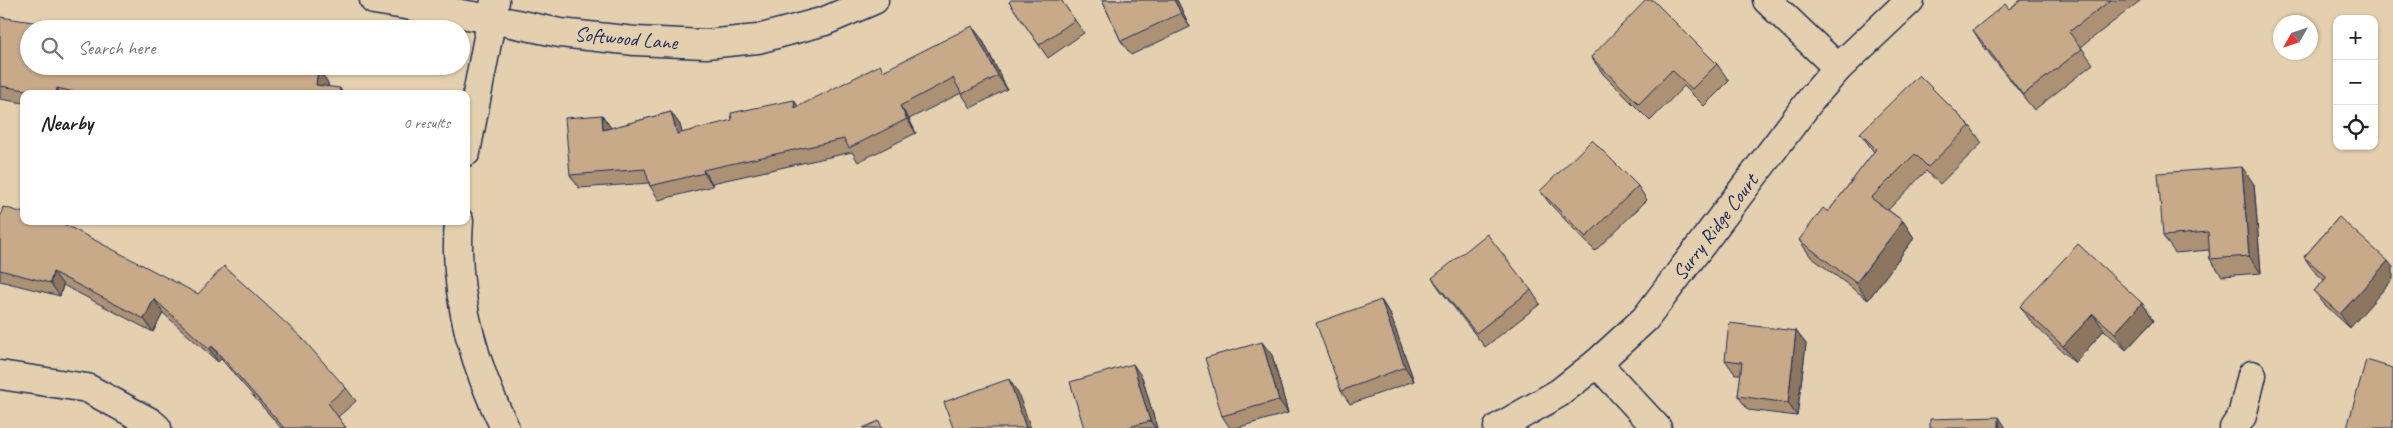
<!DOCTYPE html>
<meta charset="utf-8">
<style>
body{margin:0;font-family:Caveat,sans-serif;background:#f2f2f2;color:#222}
.controls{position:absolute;right:15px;top:15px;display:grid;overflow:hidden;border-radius:10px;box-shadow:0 1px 4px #0004}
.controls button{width:45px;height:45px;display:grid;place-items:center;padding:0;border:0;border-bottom:1px solid #e0e0e0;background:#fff;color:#222;font:25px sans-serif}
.compass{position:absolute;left:2273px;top:15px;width:45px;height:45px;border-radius:50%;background:#fff;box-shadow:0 1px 4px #0004;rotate:231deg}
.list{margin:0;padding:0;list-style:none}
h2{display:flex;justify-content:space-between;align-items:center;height:65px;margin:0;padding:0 20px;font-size:21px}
h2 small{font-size:16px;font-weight:400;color:#767676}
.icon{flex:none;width:28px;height:28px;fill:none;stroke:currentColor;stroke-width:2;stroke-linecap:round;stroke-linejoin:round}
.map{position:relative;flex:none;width:2393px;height:428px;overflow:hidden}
.search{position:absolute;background:#fff;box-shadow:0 1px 4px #0004;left:20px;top:20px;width:450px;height:55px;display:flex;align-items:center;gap:12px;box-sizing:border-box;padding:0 18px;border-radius:28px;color:#767676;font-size:19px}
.panel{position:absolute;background:#fff;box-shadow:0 1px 4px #0004;left:20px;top:90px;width:450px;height:135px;border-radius:10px}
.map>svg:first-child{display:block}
</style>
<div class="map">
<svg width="2393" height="428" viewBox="0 0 2393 428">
<rect width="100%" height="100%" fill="#e4d0ae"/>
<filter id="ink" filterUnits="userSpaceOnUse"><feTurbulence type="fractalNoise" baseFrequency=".02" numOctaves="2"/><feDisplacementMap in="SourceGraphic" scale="10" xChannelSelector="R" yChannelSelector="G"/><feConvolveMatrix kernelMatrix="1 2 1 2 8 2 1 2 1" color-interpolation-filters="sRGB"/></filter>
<g filter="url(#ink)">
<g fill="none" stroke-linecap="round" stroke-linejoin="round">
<g stroke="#1b2f5e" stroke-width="31">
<g id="street">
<polyline points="374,0 492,19 560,33 635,41 706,44 758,39 825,21 874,0"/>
<polyline points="1767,0 1838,68"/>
<polyline points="466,152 495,1"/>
<path d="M459,221C453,294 473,363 505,428"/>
<polyline points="1597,363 1657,428"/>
<polyline points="0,375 87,388 150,422 157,428"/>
<polyline points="1498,428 1559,393 1597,363 1645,319 1812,98 1838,68 1910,0"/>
<polyline points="2234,428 2242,416 2252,375"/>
</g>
</g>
<use href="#street" stroke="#e4d0ae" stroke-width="28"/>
</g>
<g fill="#ac9175" stroke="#1b2f5e">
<polygon points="1061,0 1084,33 1048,58 1009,2"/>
<polygon points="1102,0 1177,0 1190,27 1131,55 1121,41"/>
<polygon points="2021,0 2141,0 2081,47 2093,64 2034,110 1983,46 1973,30 2009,9"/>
<polygon points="0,17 29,66 318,68 328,83 328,87 339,94 24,94 24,103 0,99"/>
<polygon points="982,39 1007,89 971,108 961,93 909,119 916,133 858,162 852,152 712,183 713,186 659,200 650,186 649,183 579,188 570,175 602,115 611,128 671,112 680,125 682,133 798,107 884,71"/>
<polygon points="1591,57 1717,64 1729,81 1704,106 1684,86 1650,121 1603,74"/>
<polygon points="1970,126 1982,143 1940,184 1926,171 1888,210 1903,221 1914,238 1868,300 1811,257 1799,240 1828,212 1874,152 1860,133"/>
<polygon points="2254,184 2261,273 2222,276 2210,259 2209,250 2175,253 2163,236"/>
<polygon points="1638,186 1647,200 1595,251 1550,204 1540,191"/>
<polygon points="0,215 346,388 356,401 338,417 346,428 281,428 221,359 218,362 163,313 153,332 63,285 60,296 0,281"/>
<polygon points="2339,217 2350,328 2324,304 2314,291 2324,280 2313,270 2304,257"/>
<polygon points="1432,278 1531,290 1540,304 1485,347 1441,291"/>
<polygon points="1381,300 1390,314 1414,381 1350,404 1341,391"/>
<polygon points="2142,303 2154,320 2126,350 2104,330 2075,363 2032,323 2020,306"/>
<polygon points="1796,331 1806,344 1797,416 1748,410 1738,396 1741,374 1735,374 1725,360"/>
<polygon points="1272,355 1288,413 1236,428 1230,428 1222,416"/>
<polygon points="1142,377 1157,428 1084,428"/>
</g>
<g fill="#8c765f" stroke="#1b2f5e">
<polygon points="1174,0 1177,0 1190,27 1181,13"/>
<polygon points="972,26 982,39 1007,89 998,76"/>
<polygon points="318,68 328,83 327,94 316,85"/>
<polygon points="57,88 60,94 56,94"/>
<polygon points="340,88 343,94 339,94"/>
<polygon points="794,100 803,113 795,108"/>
<polygon points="900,106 909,119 916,133 907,119"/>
<polygon points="671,112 680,125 686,147 677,134"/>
<polygon points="602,115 611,128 603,130"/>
<polygon points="2242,167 2254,184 2261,273 2249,256"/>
<polygon points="703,170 712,183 713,186 704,173"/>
<polygon points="1903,221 1914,238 1868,300 1856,283"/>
<polygon points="2388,261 2393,267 2393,279 2350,328 2340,314"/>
<polygon points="53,272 63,285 60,296 50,283"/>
<polygon points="154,299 163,313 153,332 144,319"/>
<polygon points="1381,300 1390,314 1414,381 1405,367"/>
<polygon points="2142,303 2154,320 2126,350 2115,333"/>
<polygon points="2093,314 2104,330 2075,363 2063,346"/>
<polygon points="1796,331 1806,344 1797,416 1788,403"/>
<polygon points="1262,342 1272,355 1288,413 1279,400"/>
<polygon points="212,346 221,359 218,362 209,349"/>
<polygon points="1133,364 1142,377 1157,428 1155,428 1150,421"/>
<polygon points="1009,379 1018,393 1031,428 1026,428"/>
<polygon points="1999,417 2006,428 1999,428"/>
</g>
<g fill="#c8a988" stroke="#1b2f5e">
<polygon points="1011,0 1061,0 1075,20 1039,45 1009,2"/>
<polygon points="1102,0 1174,0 1181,13 1121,41"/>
<polygon points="1646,0 1653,0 1717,64 1692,89 1672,70 1639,104 1591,57"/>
<polygon points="2021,0 2111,0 2069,32 2082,49 2023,95 1973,30 2005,4 2009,9"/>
<polygon points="0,17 65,27 65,29 29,29 29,66 303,66 318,68 316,85 340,88 339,94 82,94 57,88 56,94 52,94 0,86"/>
<polygon points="972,26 998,76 962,94 953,78 900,106 907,119 849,148 844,139 703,170 704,173 650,186 645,169 570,175 565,118 602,115 603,130 671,112 677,134 732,120 731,113 794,100 795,108 880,65 883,71"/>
<polygon points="1919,75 1970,126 1928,167 1915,154 1871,198 1903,221 1856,283 1799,240 1823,208 1828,212 1876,149 1860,133"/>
<polygon points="1592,140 1638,186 1586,237 1540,191"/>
<polygon points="2242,167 2249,256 2210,259 2208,232 2163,236 2158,173"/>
<polygon points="3,207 24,213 24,221 57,221 62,223 198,294 224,266 302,338 346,388 328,403 346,428 284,428 212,346 209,349 154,299 144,319 53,272 50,283 0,270 0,215 1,215"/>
<polygon points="2339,217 2388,261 2340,314 2314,291 2327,277 2304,257"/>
<polygon points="1487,234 1531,290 1476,333 1432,278"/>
<polygon points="2078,244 2142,303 2115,333 2093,314 2063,346 2020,306"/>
<polygon points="1381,300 1405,367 1341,391 1316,323"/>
<polygon points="1729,323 1796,331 1788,403 1738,396 1742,362 1725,360"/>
<polygon points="1262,342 1279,400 1222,416 1205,358"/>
<polygon points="2366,360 2393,368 2393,428 2347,428"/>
<polygon points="1133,364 1150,421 1126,428 1084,428 1070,382"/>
<polygon points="1009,379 1026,428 953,428 944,402"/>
<polygon points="1999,417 1999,428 1930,428 1930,419"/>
<polygon points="879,421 882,428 863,428"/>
</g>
</g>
<g text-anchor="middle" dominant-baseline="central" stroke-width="5" stroke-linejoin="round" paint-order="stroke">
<g font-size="21" fill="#1b2f5e" stroke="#e4d0ae">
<text transform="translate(626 38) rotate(5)">Softwood Lane</text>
<text transform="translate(1715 227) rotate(-53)">Surry Ridge Court</text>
</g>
</g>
</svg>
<div class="controls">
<button>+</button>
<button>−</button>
<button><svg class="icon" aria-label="locate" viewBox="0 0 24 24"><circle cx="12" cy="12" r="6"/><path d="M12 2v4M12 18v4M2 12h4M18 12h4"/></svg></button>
</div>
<svg class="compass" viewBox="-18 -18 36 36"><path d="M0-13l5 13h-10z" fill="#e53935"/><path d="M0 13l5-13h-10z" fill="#767676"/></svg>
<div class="search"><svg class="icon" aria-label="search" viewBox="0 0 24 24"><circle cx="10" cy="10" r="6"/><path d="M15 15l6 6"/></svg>Search here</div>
<section class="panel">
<h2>Nearby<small>0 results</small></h2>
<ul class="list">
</ul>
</section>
</div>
